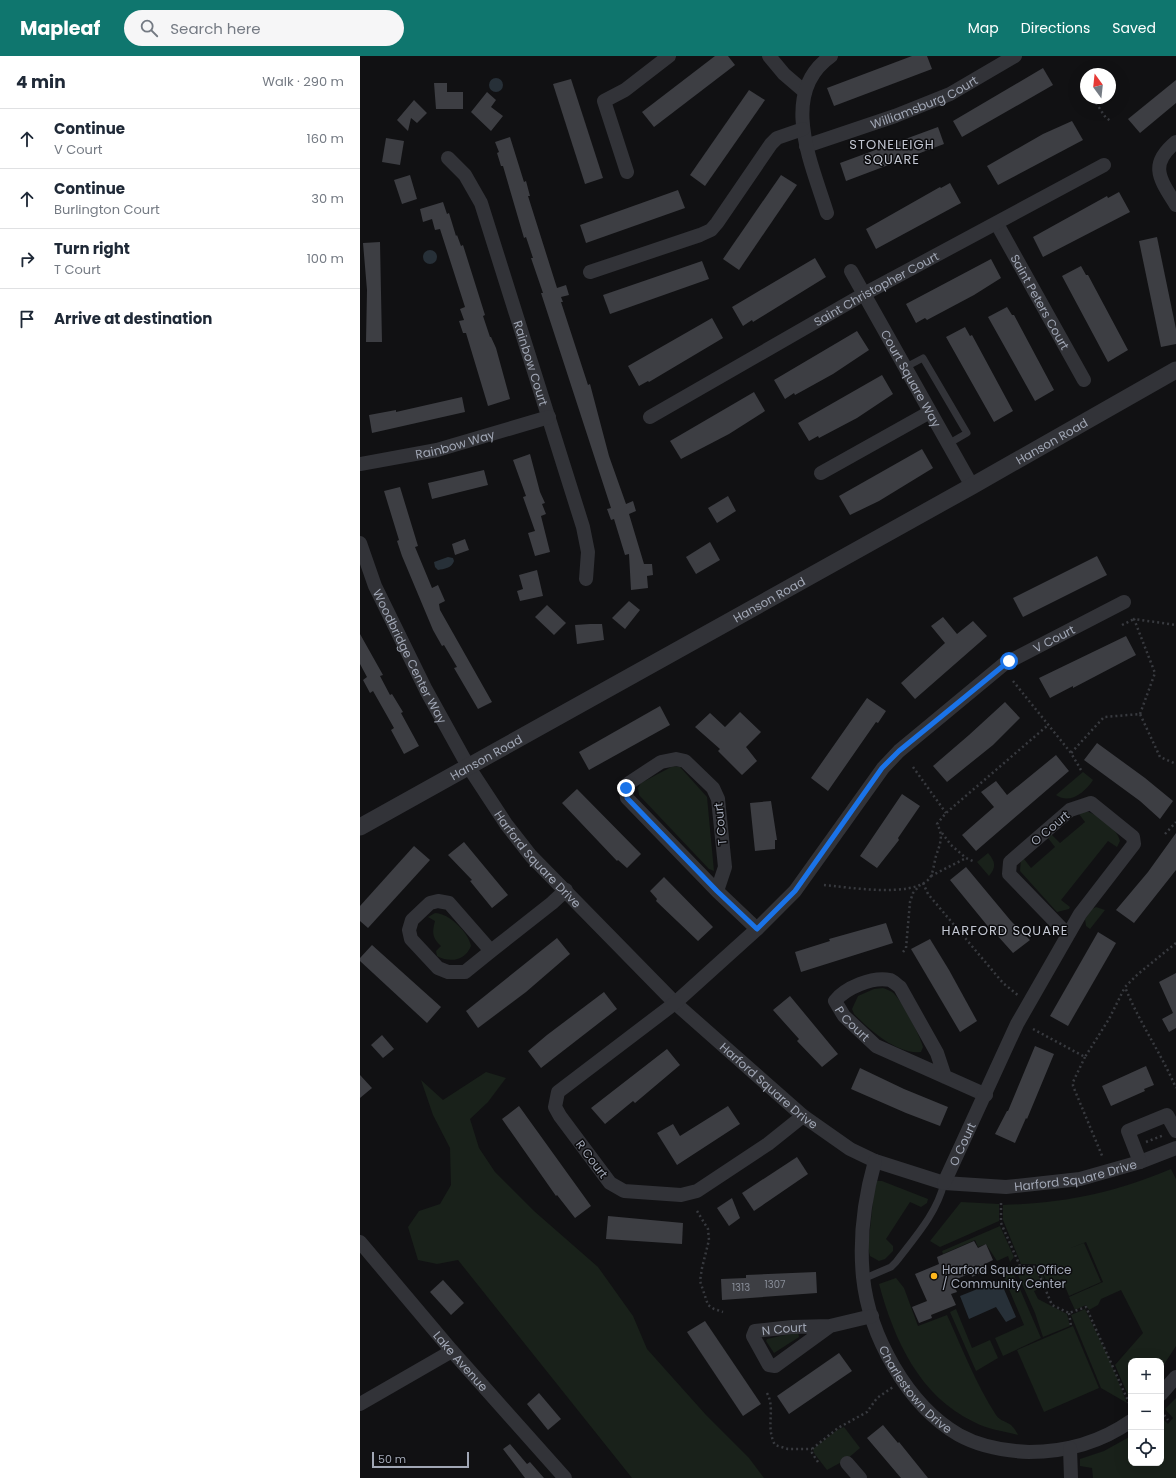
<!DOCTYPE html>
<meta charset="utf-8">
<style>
body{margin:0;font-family:Poppins,sans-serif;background:#f6f6f7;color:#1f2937}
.controls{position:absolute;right:12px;bottom:12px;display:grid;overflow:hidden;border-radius:8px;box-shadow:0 4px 16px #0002}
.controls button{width:36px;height:36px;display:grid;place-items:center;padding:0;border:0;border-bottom:1px solid #e0e1e3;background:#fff;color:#1f2937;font:20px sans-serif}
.compass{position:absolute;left:720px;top:12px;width:36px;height:36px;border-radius:50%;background:#fff;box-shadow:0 4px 16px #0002;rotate:345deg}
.scale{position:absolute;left:12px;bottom:10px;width:97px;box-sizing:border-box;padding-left:4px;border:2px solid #a1a7b5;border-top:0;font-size:11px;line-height:14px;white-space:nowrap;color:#a1a7b5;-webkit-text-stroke:3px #0c0c0e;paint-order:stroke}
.stop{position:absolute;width:12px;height:12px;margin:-9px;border:3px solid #1a73e8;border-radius:50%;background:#fff}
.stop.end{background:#1a73e8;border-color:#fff;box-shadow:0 1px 4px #0008}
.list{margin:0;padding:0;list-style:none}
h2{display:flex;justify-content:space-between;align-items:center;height:52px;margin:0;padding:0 16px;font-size:17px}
h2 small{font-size:13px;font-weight:400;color:#747a83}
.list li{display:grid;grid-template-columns:26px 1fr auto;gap:12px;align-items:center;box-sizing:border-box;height:60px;padding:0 16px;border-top:1px solid #e0e1e3}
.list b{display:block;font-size:15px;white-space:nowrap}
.list p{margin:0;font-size:13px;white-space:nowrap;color:#747a83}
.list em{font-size:13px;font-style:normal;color:#747a83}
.icon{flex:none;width:22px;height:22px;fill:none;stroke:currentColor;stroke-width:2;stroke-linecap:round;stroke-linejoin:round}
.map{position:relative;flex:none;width:816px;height:1422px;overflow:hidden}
header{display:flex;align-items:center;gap:24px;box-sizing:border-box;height:56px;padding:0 20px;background:#0f766e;color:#fff}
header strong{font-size:19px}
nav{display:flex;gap:22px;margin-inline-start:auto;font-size:14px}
.search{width:280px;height:36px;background:#f6f6f7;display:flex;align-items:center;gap:10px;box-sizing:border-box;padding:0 14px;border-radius:22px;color:#747a83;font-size:15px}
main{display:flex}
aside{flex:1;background:#fff}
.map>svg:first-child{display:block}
</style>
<header>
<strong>Mapleaf</strong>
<div class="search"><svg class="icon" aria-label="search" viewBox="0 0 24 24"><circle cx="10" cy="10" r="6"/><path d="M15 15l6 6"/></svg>Search here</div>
<nav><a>Map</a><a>Directions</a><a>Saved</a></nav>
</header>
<main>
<aside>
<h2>4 min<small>Walk · 290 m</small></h2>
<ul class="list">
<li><svg class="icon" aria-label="ahead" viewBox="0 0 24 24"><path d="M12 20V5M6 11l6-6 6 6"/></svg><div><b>Continue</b><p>V Court</p></div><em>160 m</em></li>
<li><svg class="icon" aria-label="ahead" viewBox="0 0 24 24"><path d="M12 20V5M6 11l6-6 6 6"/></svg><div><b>Continue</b><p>Burlington Court</p></div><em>30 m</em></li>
<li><svg class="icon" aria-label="right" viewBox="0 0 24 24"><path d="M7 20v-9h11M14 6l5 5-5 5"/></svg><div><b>Turn right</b><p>T Court</p></div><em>100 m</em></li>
<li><svg class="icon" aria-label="arrive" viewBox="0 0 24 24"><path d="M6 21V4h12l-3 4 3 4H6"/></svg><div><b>Arrive at destination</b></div></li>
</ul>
</aside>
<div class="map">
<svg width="816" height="1422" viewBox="0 0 816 1422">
<rect width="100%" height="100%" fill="#111113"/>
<g fill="#19211a">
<polygon points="313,710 320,711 347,741 354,815 349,813 279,739 278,732 281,727"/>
<path d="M723,716L733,724C725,736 710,749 696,739Z"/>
<path d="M725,755C736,757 758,773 760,785L757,791L748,785L701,844L710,851L709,853L697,856L660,815L661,803H664L671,812L695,791L688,782L691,778L700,787L725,766L719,758Z"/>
<path d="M628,797C636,806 636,812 629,820L617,806Z"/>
<polygon points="736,851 745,854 730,873 726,870 725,863 732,853"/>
<path d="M75,857C89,857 109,877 111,890C105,905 90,907 77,900L76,895L81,890C72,882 72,876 75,865L68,861Z"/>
<path d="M523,932C526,933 529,934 532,936C541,942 560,980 563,991L561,996C537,999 509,973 494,958L492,953L498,940L514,933Z"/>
<polygon points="126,1016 146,1022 128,1046 110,1063 119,1092 135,1116 174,1155 238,1211 273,1260 287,1293 346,1359 389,1402 404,1422 272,1422 98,1204 77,1208 58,1204 48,1171 59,1155 80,1148 91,1129 90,1092 73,1059 61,1024 83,1044"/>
<path d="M811,1113L816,1123V1290L801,1313V1305H771L770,1344L755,1309L783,1277L761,1234L741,1243L738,1249L729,1254L726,1249L715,1254L709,1241L743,1226L726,1186L708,1193L724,1187L741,1226L709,1240L702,1223L688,1229L678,1206L687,1230H685L676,1208H661L643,1164V1149C705,1147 754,1137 811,1113Z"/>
<polygon points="517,1125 522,1125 568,1143 567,1147 561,1151 550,1146 526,1183 533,1190 533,1195 525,1203 519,1205 510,1200 508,1192 514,1135"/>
<polygon points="601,1146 639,1148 639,1165 580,1191 570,1185"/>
<polygon points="640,1170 654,1201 650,1206 648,1200 637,1205 626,1188 618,1191 615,1184 583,1198 582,1195"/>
<polygon points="650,1210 681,1282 643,1300 635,1282 664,1269 641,1214"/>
<polygon points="654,1210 675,1212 683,1231 674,1235 678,1243 707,1258 710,1270 683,1281 675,1257"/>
<path d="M536,1222L544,1232L558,1270L587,1259C602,1292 616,1328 636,1359C642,1368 651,1363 658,1379C643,1375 627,1373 614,1366C559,1340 534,1283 519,1228Z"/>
<polygon points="596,1253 612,1292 630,1284 638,1302 616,1315 590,1256"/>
<polygon points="725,1253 750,1305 767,1347 741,1332 711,1259"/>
<polygon points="713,1270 739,1332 684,1356 657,1294"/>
<polygon points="438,1276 439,1281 414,1297 406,1285 407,1283"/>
<polygon points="816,1342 816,1422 733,1422 732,1412 720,1410 720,1403 744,1395 771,1380 771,1407 801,1407 801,1361 808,1368 813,1362 805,1353"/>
<polygon points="484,1371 500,1392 487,1403 467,1414 454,1397 453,1393 477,1374"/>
</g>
<g fill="#273038">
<circle cx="136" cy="29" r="7"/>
<circle cx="70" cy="201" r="7"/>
<path d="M88,501L93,502L94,505C92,512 84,513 78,514L75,511L74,506Z"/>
<polygon points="640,1224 656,1261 646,1266 636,1251 609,1263 600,1240"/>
</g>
<g fill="#3d3e43">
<polygon points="355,0 368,0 375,9 294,71 282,56"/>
<polygon points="552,0 567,0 572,13 474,50 467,32"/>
<polygon points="683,12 693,29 602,81 593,65"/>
<polygon points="211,23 243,122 225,128 193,28"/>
<polygon points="816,24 816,47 780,77 768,63"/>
<polygon points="74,27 87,27 87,36 103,36 103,53 76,53"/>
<polygon points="389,34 405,44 345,130 330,119"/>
<polygon points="127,36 136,44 131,51 143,60 131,75 111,56"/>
<polygon points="54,44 67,57 57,67 51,62 48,75 37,64"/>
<polygon points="712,65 723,84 638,129 627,110 683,78"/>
<polygon points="578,71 584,88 486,125 480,107"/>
<polygon points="150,81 164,126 166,125 170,140 168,140 197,232 206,229 209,239 201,241 203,246 201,246 228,329 230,328 249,400 266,448 273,445 276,455 269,458 284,508 292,508 293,519 287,520 288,532 271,534 269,498 265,499 254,463 251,464 247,453 251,452 181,237 183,237 171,202 173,202 166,181 164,182 143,110 141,110 137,97 139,96 135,86"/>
<polygon points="26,82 44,85 40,109 22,106"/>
<polygon points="50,119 57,143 42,148 34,124"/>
<polygon points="421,119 437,129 379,214 363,203"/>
<polygon points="590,127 601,147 516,193 506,173 580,131 581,132"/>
<polygon points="318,134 325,152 226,187 220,169"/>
<polygon points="759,136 770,156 683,201 673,181 747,140 748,142"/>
<polygon points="83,146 87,158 89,157 96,180 97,179 101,190 103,189 125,259 123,260 130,281 131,281 136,292 150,343 128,350 106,277 103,277 99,265 104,264 100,253 105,251 80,173 75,174 72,163 63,166 60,153"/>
<polygon points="797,181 816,273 816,288 801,291 779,185"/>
<polygon points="20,186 22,286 6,286 7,234 3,187"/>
<polygon points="455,202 466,221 393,266 392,264 383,270 372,251"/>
<polygon points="631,203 641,222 614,239 567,264 565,262 556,267 546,248"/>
<polygon points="342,205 349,223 250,258 243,239"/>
<polygon points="721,210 726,219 728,219 768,294 748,306 702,220"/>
<polygon points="647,251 652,259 654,259 694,334 675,345 628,261"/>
<polygon points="352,262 363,282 289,326 288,325 279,330 268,310"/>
<polygon points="605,271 610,280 612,279 653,355 634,366 586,281"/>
<polygon points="497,275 509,294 473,318 435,339 434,337 425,343 414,324"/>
<polygon points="522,319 533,338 497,362 459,382 458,380 449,385 438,367"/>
<polygon points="394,336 405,355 369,378 321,403 310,385"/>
<polygon points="102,341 105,356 12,377 9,359 36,354 36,356"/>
<polygon points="562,393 573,412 519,445 490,459 479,440"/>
<polygon points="170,398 180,436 185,447 182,448 186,458 181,460 190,496 175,500 168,477 175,475 163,441 166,440 153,404"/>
<polygon points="124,414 128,429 72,443 68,427"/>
<polygon points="40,431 58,490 55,491 72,532 78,529 85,545 79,548 80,554 132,646 118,653 94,612 97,611 84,589 82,590 73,574 42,500 37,485 39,484 24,435"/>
<polygon points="368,440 376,455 357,467 348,452"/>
<polygon points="105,483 109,494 95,499 92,488"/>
<polygon points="350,486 360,504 336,518 326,501"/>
<polygon points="737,500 747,519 663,561 653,542"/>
<polygon points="177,514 183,540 160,545 157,535 163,533 159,519"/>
<polygon points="269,545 280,554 265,573 252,562"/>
<polygon points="187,549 206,567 194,579 175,561"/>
<polygon points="583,561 597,578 613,565 627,580 555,643 541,627 585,587 571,570"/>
<polygon points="230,568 242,568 244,584 217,588 215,569"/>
<polygon points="0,578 23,619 20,620 30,639 32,638 43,656 41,657 59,690 44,698 31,674 34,672 13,635 10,637 3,624 7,621 0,608"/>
<polygon points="766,580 776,599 713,632 713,630 690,642 679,622"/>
<polygon points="507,642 526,655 518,667 516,666 468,735 451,722"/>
<polygon points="645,646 660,662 633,689 587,726 573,710 609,679"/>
<polygon points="300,650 310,669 229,714 219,696"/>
<polygon points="380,656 401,676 386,691 397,705 382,719 358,695 360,693 335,671 350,657 365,671"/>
<polygon points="737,687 785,722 813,745 800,763 780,745 724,704"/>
<polygon points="696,699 709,715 616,795 602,779 634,751 621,736 636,725 647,739"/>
<polygon points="217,733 281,798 267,812 258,804 257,805 202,747"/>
<polygon points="542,738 560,750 538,782 539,784 517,812 500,800"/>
<polygon points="411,745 417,784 415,784 415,793 395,795 390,747"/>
<polygon points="816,777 816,814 774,867 756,854 788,816"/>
<polygon points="104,786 148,839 132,852 110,825 112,824 88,799"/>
<polygon points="54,790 70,804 8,872 0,865 0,850"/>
<polygon points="606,811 651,865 670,884 653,897 636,878 635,879 590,824"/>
<polygon points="304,821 353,871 338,885 296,845 297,843 290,835"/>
<polygon points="526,867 533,887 441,916 435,896 470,885 469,883"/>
<polygon points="738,876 756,887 708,970 690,960"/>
<polygon points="197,882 210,898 166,936 118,972 106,955"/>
<polygon points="570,883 589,914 617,965 600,976 551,893"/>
<polygon points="12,889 81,951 67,967 0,905 0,902"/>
<polygon points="816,917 816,972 809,976 802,963 813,957 799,926"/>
<polygon points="244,936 257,953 181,1012 168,995 187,979"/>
<polygon points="430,940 478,998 462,1011 437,985 439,983 413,954"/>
<polygon points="22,979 34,993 23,1002 11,989"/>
<polygon points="675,990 694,998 667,1063 666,1062 655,1087 635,1078 647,1055 648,1055"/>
<polygon points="307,993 320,1009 275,1047 273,1045 245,1068 231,1052"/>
<polygon points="786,1010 794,1029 784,1033 785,1035 751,1050 742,1030"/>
<polygon points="500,1012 544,1033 588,1051 580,1070 546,1057 491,1033"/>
<polygon points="0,1019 12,1032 0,1042"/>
<polygon points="159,1050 231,1150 215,1162 197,1139 196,1140 142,1063"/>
<polygon points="368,1050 380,1068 317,1109 297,1077 313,1068 320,1080"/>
<polygon points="437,1101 448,1118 394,1155 382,1137"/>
<polygon points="372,1142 380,1162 369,1170 357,1152"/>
<polygon points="248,1160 323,1167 322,1188 246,1183"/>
<polygon points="614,1185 618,1192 626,1188 633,1204 625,1208 627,1214 612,1221 611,1217 592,1225 597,1236 591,1238 596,1249 571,1259 572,1262 559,1267 552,1251 567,1245 555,1218 579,1208 577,1201"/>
<polygon points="456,1216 457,1237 362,1244 361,1223 386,1222 386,1219"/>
<polygon points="83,1224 104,1247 91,1259 70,1236"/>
<polygon points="345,1265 401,1348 383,1360 327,1276"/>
<polygon points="479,1297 492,1315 429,1358 417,1340"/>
<polygon points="179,1337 201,1363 188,1374 167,1348"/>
<polygon points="523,1369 538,1387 539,1386 568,1422 541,1422 507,1382"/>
<polygon points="150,1388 167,1408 170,1406 184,1422 165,1422 143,1393"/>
</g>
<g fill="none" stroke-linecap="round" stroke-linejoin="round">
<g stroke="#383a3f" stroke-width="2.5" stroke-dasharray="2 3" stroke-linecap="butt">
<polyline points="736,47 746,62 751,65"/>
<polyline points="762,569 774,563"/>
<polyline points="653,625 711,697"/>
<polyline points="780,658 795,617 774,563 816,569"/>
<polyline points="553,711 586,757"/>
<polyline points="721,714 711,697 744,661 780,658 800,701 816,708"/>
<polyline points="582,777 591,789 606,802 615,806"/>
<polyline points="805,778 816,766"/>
<polyline points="571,820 606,802"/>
<polyline points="563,827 568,838 643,927 659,940"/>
<path d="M464,829C487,831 552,842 569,823C573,819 574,807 576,800C580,788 584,780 577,768L586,757L687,670"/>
<path d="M816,887L778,918L765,931C779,966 801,997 816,1032"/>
<polyline points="543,896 546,892 550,846 553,837 560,829"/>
<polyline points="673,973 725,1001 749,963 765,931"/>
<polyline points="725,1001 713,1026 713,1030 743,1102"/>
<polyline points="786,1086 804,1079"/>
<polyline points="641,1147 641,1167 660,1210 676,1211 692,1249 709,1257 726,1251 769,1347"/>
<polyline points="337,1155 348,1173 349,1184 342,1212 340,1225 348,1249 354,1253 363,1256"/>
<polyline points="709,1257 711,1270"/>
<path d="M407,1337C416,1354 405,1370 415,1389L428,1393H452"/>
<polyline points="801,1355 808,1364"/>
<polyline points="458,1406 452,1397 452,1393 478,1372 507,1356 517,1342 533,1331"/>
</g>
<g stroke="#323338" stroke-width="7">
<polyline points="546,311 563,302 607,377 588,388"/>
<path d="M503,1223L531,1211L536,1206C555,1181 577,1157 584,1127"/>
</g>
<g stroke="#323338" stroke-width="14">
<polyline points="409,0 424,18 445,36"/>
<path d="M816,86C788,109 800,123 816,149"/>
<path id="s1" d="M446,90L535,60L590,38L655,0"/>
<path id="s2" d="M88,102L105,119L121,147L223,471L228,496L226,523"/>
<polyline points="267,116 244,45 265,34 309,0"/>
<path d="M467,157C452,108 418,37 471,0"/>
<path id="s3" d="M637,168L724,324"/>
<path id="s4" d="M491,215L612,430"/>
<polyline points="230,216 340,179 351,174 357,167 411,88 417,82 443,73"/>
<path id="s5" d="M290,361L504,238L744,109"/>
<path id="s6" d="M0,408L77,394L189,361"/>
<polyline points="461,417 570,356"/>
<path id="s7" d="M0,487L15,530L66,634L108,710L146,768L171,800L315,947L443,1060L490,1093L515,1105L584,1127L646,1131L720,1123L780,1106L816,1092"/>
<polyline points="357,835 365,811 358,743 353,732 325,705 316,703 301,706 269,727 266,732 267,742 357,835 397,873"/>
<polyline points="131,895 89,847 78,845 70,847 52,864 49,874 51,883 78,912 88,916 105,916 131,895 192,847 206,834"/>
<path id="s8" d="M585,1021L577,997L540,931C537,929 533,925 530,924C513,920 485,932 475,945L484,960L516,990L626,1039"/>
<path id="s9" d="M443,1060L408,1088L337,1135L321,1139L264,1135L250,1127L200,1060L195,1051L198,1036L315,947L397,873L435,835L523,712L539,695L644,608L764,546"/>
<path id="s10" d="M515,1105C504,1144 499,1181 503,1221C509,1279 547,1349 599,1379C619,1390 645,1395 669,1396C705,1396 741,1386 771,1365"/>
<polyline points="780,1106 768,1075 807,1059 816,1075"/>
<path id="s11" d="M584,1127L657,968L720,858L774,788L773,781L731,747L710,754L650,806L649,818L708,879"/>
<path id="s12" d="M0,1186L92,1295L205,1422"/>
<path id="s13" d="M470,1270L415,1310L409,1309L393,1280L395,1275L432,1271L470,1270L512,1260"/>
<polyline points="801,1338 816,1321"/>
<polyline points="0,1348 92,1295"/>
<polyline points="710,1392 711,1422"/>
<polyline points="487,1407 500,1422"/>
</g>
<path stroke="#323338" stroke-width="17" id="s14" d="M0,771L612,430L816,314"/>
</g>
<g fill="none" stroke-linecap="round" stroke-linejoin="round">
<polyline stroke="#1a73e8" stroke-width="5" points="266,732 267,742 357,835 397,873 435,835 522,712 539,695 649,605"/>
</g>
<circle fill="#ffb71d" stroke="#0c0c0e" stroke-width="1.5" cx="574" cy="1220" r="4"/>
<g text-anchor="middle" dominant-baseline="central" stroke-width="3" stroke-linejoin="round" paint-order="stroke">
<g font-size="10" fill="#888d98">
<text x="415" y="1228">1307</text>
<text x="381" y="1231">1313</text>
</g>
<g font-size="12" fill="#a1a7b5" stroke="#0c0c0e">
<text stroke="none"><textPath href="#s1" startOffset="126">Williamsburg Court</textPath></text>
<text stroke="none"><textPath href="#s5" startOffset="260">Saint Christopher Court</textPath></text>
<text stroke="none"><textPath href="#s3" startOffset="89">Saint Peters Court</textPath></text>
<text stroke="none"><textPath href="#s2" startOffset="224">Rainbow Court</textPath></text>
<text stroke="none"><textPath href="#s4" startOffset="123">Court Square Way</textPath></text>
<text stroke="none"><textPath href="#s14" startOffset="792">Hanson Road</textPath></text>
<text stroke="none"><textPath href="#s6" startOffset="97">Rainbow Way</textPath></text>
<text stroke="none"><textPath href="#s14" startOffset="468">Hanson Road</textPath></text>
<text stroke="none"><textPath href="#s9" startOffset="1007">V Court</textPath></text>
<text stroke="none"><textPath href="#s7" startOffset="124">Woodbridge Center Way</textPath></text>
<text stroke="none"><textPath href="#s14" startOffset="144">Hanson Road</textPath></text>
<text transform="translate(360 768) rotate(-96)">T Court</text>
<text transform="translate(690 772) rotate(-40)">O Court</text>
<text stroke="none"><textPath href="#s7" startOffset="365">Harford Square Drive</textPath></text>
<text stroke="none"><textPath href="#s8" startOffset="203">P Court</textPath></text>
<text stroke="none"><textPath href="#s7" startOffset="689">Harford Square Drive</textPath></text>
<text stroke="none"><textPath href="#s11" startOffset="43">O Court</textPath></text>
<text transform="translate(232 1103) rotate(53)">R Court</text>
<text stroke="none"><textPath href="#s7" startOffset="1025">Harford Square Drive</textPath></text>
<text stroke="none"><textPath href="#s13" startOffset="142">N Court</textPath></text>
<text stroke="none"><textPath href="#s12" startOffset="156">Lake Avenue</textPath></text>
<text stroke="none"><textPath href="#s10" startOffset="244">Charlestown Drive</textPath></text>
</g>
<g font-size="12" fill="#a1a7b5" stroke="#0c0c0e" text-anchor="start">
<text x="582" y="1213">Harford Square Office<tspan x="582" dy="14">/ Community Center</tspan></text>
</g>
<g font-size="13" letter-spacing="1" fill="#c2c6d1" stroke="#0c0c0e">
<text x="532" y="88">STONELEIGH<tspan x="532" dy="15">SQUARE</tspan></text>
<text x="645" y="874">HARFORD SQUARE</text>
</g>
</g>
</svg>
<div class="controls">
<button>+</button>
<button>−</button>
<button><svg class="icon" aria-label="locate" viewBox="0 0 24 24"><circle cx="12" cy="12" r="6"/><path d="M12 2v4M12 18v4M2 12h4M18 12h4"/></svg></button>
</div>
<svg class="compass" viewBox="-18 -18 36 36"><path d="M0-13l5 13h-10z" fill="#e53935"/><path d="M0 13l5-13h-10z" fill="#747a83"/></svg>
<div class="scale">50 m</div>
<div class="stop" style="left:649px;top:605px"></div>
<div class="stop end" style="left:266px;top:732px"></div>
</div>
</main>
